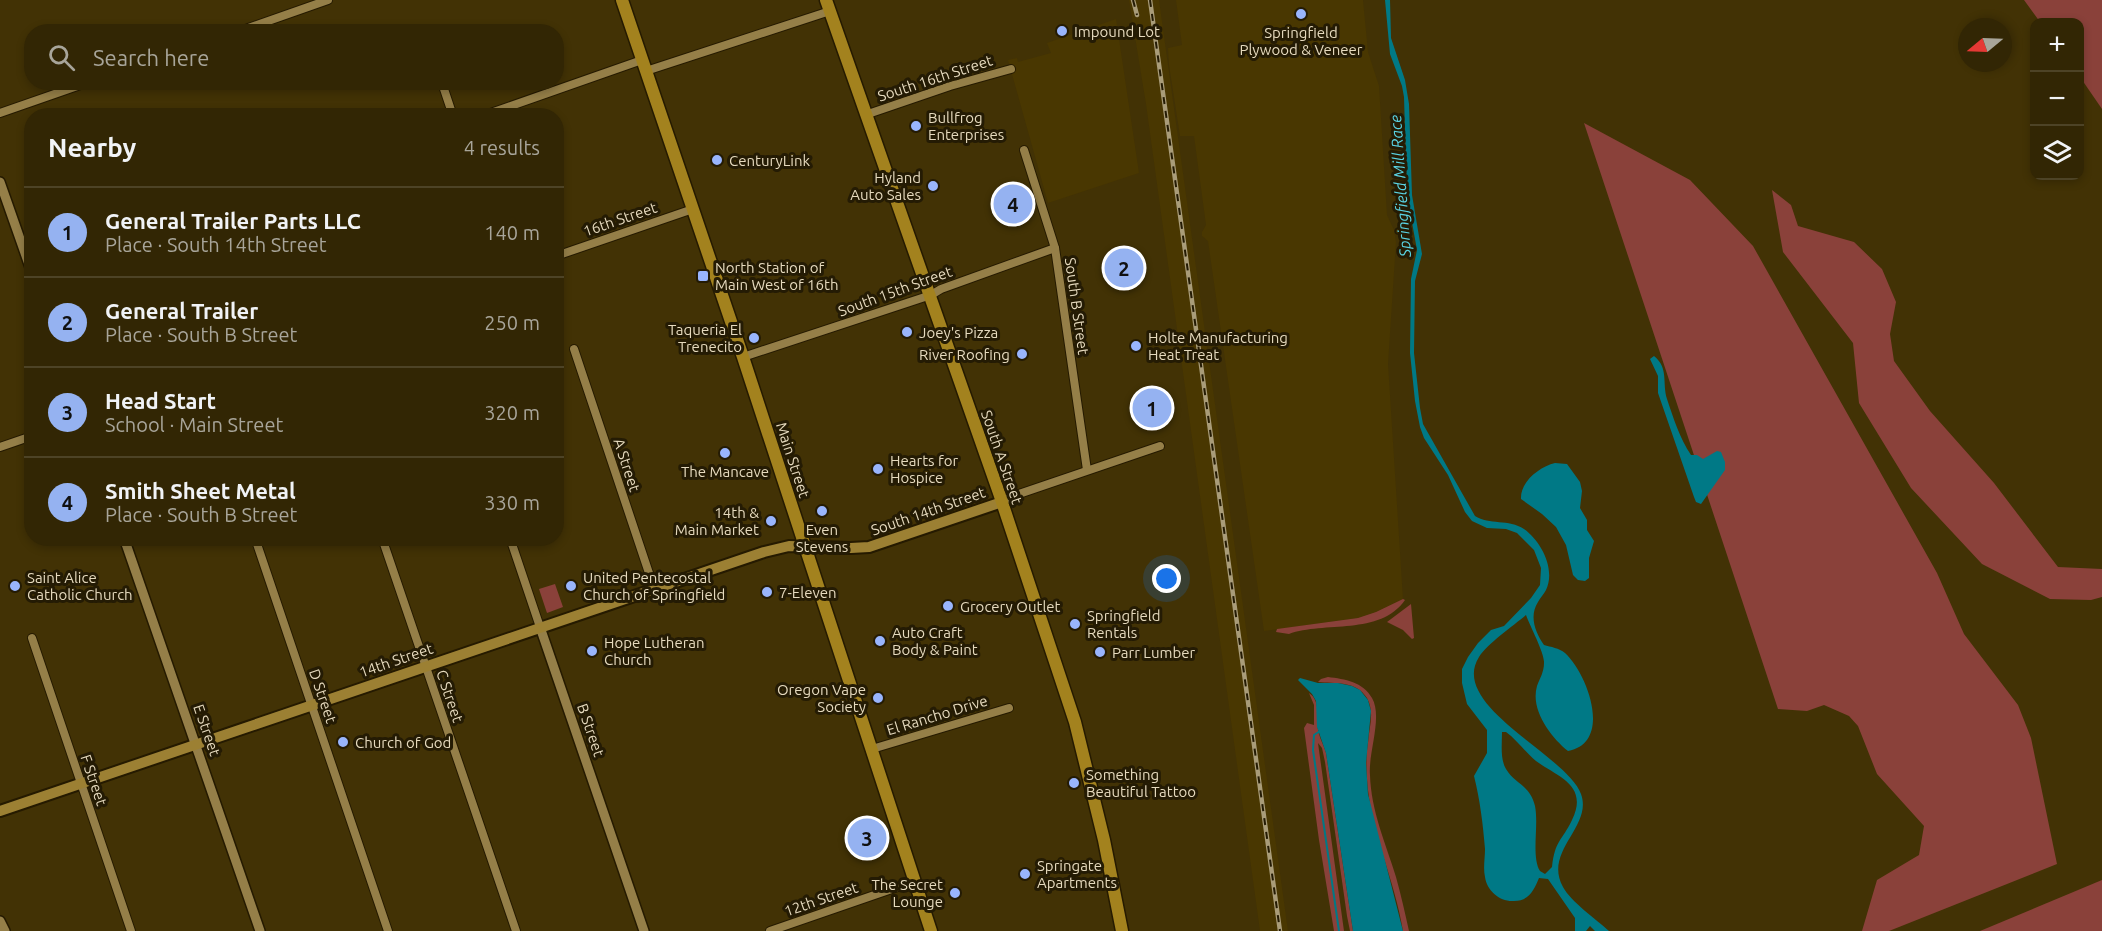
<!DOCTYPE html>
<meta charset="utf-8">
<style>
body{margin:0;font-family:Ubuntu,sans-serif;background:#3d3213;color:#f1f3f6}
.controls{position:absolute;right:18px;top:18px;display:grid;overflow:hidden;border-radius:12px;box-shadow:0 3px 9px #0003}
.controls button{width:54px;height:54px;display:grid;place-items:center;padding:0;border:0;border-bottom:2px solid #4d4326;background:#322604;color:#f1f3f6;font:30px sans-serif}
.compass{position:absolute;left:1958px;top:18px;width:54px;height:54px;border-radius:50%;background:#322604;box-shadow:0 3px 9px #0003;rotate:251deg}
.you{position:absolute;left:1167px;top:579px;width:21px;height:21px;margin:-15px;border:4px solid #fff;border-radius:50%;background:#1a73e8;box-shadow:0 0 0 9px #1a73e833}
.badge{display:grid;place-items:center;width:39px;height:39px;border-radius:50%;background:#95b2f1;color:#111;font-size:20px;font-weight:700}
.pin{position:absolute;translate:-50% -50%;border:3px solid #fff;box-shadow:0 2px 6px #0006}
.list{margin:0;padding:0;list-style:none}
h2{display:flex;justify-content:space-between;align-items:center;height:78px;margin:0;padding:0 24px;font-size:26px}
h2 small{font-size:20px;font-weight:400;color:#a8a59a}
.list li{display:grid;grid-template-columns:39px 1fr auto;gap:18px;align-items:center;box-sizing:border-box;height:90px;padding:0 24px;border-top:2px solid #4d4326}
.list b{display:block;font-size:22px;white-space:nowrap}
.list p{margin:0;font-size:20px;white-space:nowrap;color:#a8a59a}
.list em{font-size:20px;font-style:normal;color:#a8a59a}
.icon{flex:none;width:33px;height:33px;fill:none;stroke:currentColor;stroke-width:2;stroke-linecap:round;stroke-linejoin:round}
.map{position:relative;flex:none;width:2102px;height:931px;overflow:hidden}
.search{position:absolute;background:#322604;box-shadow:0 3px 9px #0003;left:24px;top:24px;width:540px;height:66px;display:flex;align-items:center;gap:15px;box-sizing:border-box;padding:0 21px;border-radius:24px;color:#a8a59a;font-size:22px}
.panel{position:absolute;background:#322604;box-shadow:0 3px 9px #0003;left:24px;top:108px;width:540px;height:438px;border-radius:24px}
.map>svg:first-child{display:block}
</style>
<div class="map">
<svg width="2102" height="931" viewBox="0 0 2102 931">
<rect width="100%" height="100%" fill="#423205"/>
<g fill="#493701">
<polygon points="1129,0 1159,0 1288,931 1260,931 1146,104"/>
<polygon points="1176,0 1363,0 1368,52 1379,86 1387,215 1394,230 1396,242 1388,364 1403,599 1376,612 1358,618 1264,631 1208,241 1202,236 1202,232 1206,225 1194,136 1180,136 1169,65 1168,48 1182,45"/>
<polygon points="1116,19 1139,173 1048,203 1008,60 1017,58 1018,62 1051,53 1047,43"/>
</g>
<g fill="#8a413a">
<polygon points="2024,0 2102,0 2102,109 2080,77 2080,22 2040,22"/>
<polygon points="1584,123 1690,180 1753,246 1937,573 1964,634 2018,705 2031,738 2057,864 1889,931 1862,931 1877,880 1919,855 1924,826 1877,774 1858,726 1849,716 1824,705 1807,711 1778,709"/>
<polygon points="1772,190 1791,205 1798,226 1854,242 1882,269 1896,302 1890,334 1894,361 1930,411 1994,483 2058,567 2102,569 2102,597 2091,600 2050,599 1982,564 1911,488 1859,403 1853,343 1783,252"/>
<polygon points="555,584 563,607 547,613 539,589"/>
<path d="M1403,599L1405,600C1380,636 1324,621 1289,634L1276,632L1277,629L1358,618L1376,612Z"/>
<polygon points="1411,604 1414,638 1412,639 1403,630 1387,622"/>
<path d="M1328,677C1345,679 1363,682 1372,698C1383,717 1368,753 1370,775C1371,811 1386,844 1396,877C1401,895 1405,913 1409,931H1403C1395,880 1370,831 1367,779C1366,767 1366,755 1368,743C1369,727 1375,713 1367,698C1356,680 1334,684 1318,682L1321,679Z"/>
<path d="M1309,693C1322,701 1315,721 1319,734C1321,741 1324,746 1326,753L1353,931H1350L1347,916L1325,762L1322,748L1318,743L1344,931H1334L1319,840L1304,728L1307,723L1314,725V705Z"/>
<polygon points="2102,880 2102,931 1980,931"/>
</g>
<g fill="#007986" fill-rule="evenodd">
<path d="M1385,0H1390L1391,38L1405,80L1409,104L1412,195L1422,254L1415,281L1414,353L1420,408L1423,424L1475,516C1489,525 1509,519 1524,529C1541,541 1556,569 1546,590C1544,594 1540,598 1538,602C1529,616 1535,632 1544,645C1551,647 1559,648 1565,653C1588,674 1613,743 1568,751C1551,737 1530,710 1537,686C1540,678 1544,672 1544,663C1545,654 1530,626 1526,615C1513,626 1487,644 1479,657C1448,706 1567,755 1581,794C1593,827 1543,851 1563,887C1571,902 1596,919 1609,931H1595L1590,926L1586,931H1575V918L1548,879L1539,878C1534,890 1529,901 1514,901C1500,902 1487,891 1485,877C1483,868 1485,858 1485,849C1483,824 1480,800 1474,776L1487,753V730L1467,704L1462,683V669L1468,657L1478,643L1491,630L1504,626L1531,598L1540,585L1541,568L1534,550L1517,533L1506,529L1487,528L1472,521L1465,512L1448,475L1424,438L1420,427L1415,401L1410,353L1411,279L1417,250L1407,195L1404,97L1402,86L1390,54ZM1502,732H1506C1517,740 1525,752 1536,761C1558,777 1589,785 1572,820C1562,841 1555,840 1552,867L1545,874L1540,871C1531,856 1539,826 1535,806C1530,785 1515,784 1506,769C1500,759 1502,744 1502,732Z"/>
<path d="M1654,356C1669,368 1662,383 1667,399C1673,417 1680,439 1691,455H1697L1703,459L1717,451L1721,452L1725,462V470L1701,504L1696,502L1694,497L1658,393V376L1650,359Z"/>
<path d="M1555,463L1567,464L1580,482L1582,491L1580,508L1587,520V530L1594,541L1589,558V578L1585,581L1578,580L1573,575L1566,545L1556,527L1542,514L1521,499C1520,482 1539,467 1555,463Z"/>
<polygon points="1300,678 1318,683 1338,683 1352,686 1360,690 1368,700 1371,711 1366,763 1368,794 1403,931 1353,931 1326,753 1317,727 1316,701 1312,694 1298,680"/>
</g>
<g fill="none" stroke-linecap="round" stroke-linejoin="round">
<polyline stroke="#007986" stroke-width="2" points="1320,731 1314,735 1313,750 1339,931"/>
<g stroke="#251a00" stroke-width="10">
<g id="minor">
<polyline points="237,32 328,0"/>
<polyline points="646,71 830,11"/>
<polyline points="443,86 453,116"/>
<polyline points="0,113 89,82"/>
<polyline points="868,114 950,86 1011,69"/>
<polyline points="482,116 642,60"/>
<polyline points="1024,150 1055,248 1087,470"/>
<polyline points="556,256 693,209"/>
<polyline points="574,349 654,588"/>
<polyline points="743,357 931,295 941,289 1055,248"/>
<polyline points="0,447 32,436"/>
<polyline points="1002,502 1013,496 1160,446"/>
<polyline points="255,538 388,931"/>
<polyline points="382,538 516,931"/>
<polyline points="510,538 540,627"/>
<polyline points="32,638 131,931"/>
<polyline points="872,749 1009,708"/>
<polyline points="770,931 915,881"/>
</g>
</g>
<g stroke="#251a00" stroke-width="12">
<g id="tertiary">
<polyline points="0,182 32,273"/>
<polyline points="124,538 260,931"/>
<polyline points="540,627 644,931"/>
<polyline points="0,921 5,931"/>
</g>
</g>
<g stroke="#251a00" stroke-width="14">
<polyline id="secondary" points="0,811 764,552 789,546 851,548 869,547 1002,502"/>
</g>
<g stroke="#251a00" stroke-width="15">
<g id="primary">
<polyline points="622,0 743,357 931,931"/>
<polyline points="826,0 999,493 1075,722 1104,840 1122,931"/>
</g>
</g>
<use href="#minor" stroke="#957f48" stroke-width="8"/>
<use href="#tertiary" stroke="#957f48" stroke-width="9"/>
<use href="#secondary" stroke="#9c8033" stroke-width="10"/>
<use href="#primary" stroke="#a3821e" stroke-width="12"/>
<g stroke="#a99c79" stroke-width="4.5">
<g id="rail">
<polyline points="1133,0 1137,15"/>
<polyline points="1150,0 1280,931"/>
</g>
</g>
<use href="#rail" stroke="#241b04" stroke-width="2" stroke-dasharray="7" stroke-linecap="butt"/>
</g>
<g fill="#99b5fd" stroke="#241b04" stroke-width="2">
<circle cx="1301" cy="14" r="6"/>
<circle cx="1062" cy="31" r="6"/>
<circle cx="916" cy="126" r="6"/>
<circle cx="717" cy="160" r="6"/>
<circle cx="933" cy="186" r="6"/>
<rect x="697" y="270" width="12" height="12" rx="3"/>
<circle cx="907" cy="332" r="6"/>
<circle cx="754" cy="338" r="6"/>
<circle cx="1136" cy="346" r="6"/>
<circle cx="1022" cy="354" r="6"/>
<circle cx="725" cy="453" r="6"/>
<circle cx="878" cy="469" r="6"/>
<circle cx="822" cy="511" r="6"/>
<circle cx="771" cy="521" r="6"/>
<circle cx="15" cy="586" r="6"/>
<circle cx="571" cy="586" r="6"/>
<circle cx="767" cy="592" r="6"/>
<circle cx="948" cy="606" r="6"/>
<circle cx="1075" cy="624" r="6"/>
<circle cx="880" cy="641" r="6"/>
<circle cx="592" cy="651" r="6"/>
<circle cx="1100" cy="652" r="6"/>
<circle cx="878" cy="698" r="6"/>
<circle cx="343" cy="742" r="6"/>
<circle cx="1074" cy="783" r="6"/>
<circle cx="1025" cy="874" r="6"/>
<circle cx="955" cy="893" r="6"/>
</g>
<g text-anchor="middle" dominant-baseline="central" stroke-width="6" stroke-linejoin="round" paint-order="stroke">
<g font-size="15" fill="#e6dabe" stroke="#241b04" text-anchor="start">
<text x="1074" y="31">Impound Lot</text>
<text x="1301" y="32" text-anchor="middle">Springfield<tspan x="1301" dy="17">Plywood &amp; Veneer</tspan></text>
<text x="928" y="117">Bullfrog<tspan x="928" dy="17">Enterprises</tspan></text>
<text x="729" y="160">CenturyLink</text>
<text x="921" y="177" text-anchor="end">Hyland<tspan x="921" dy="17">Auto Sales</tspan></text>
<text x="715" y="267">North Station of<tspan x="715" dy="17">Main West of 16th</tspan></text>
<text x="742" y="329" text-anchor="end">Taqueria El<tspan x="742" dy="17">Trenecito</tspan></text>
<text x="919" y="332">Joey's Pizza</text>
<text x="1148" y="337">Holte Manufacturing<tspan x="1148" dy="17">Heat Treat</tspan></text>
<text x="1010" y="354" text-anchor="end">River Roofing</text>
<text x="890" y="460">Hearts for<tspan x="890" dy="17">Hospice</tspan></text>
<text x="725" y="471" text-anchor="middle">The Mancave</text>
<text x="759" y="512" text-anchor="end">14th &amp;<tspan x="759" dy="17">Main Market</tspan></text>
<text x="822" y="529" text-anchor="middle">Even<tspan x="822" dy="17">Stevens</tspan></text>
<text x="27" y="577">Saint Alice<tspan x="27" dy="17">Catholic Church</tspan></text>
<text x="583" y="577">United Pentecostal<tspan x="583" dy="17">Church of Springfield</tspan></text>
<text x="779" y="592">7-Eleven</text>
<text x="960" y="606">Grocery Outlet</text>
<text x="1087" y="615">Springfield<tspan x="1087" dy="17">Rentals</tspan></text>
<text x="892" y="632">Auto Craft<tspan x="892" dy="17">Body &amp; Paint</tspan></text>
<text x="604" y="642">Hope Lutheran<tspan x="604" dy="17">Church</tspan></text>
<text x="1112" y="652">Parr Lumber</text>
<text x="866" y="689" text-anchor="end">Oregon Vape<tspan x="866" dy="17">Society</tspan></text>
<text x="355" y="742">Church of God</text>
<text x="1086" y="774">Something<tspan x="1086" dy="17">Beautiful Tattoo</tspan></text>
<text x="1037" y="865">Springate<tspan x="1037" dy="17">Apartments</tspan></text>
<text x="943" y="884" text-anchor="end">The Secret<tspan x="943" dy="17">Lounge</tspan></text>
</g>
<g font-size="15" fill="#e6dabe" stroke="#241b04">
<text transform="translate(935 78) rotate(-18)">South 16th Street</text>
<text transform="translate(620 219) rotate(-19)">16th Street</text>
<text transform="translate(895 291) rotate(-20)">South 15th Street</text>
<text transform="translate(1077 306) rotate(82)">South B Street</text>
<text transform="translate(1002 457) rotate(71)">South A Street</text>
<text transform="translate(793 460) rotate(72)">Main Street</text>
<text transform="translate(627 465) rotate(72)">A Street</text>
<text transform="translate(928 511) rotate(-19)">South 14th Street</text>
<text transform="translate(396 660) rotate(-19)">14th Street</text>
<text transform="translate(323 696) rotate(71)">D Street</text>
<text transform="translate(450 696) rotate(71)">C Street</text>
<text transform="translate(937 715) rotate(-17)">El Rancho Drive</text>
<text transform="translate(207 730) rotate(71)">E Street</text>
<text transform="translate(591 730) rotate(71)">B Street</text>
<text transform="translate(94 780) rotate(71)">F Street</text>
<text transform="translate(821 899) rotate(-19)">12th Street</text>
</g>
<g font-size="16" font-style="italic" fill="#5ad3e3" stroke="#241b04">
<text transform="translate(1400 186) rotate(-94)">Springfield Mill Race</text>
</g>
</g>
</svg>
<div class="controls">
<button>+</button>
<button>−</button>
<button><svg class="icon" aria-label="layers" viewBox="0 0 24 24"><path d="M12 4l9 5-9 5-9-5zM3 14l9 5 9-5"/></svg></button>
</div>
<svg class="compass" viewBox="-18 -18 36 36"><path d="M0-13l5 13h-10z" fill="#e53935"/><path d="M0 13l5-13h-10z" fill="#a8a59a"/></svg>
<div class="you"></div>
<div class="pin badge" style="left:1152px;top:408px">1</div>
<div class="pin badge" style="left:1124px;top:268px">2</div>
<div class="pin badge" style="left:867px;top:838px">3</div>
<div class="pin badge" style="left:1013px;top:204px">4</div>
<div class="search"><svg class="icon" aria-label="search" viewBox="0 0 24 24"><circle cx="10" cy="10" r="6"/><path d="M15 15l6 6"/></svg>Search here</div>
<section class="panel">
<h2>Nearby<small>4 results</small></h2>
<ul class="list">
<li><span class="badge">1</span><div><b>General Trailer Parts LLC</b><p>Place · South 14th Street</p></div><em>140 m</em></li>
<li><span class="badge">2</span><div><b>General Trailer</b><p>Place · South B Street</p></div><em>250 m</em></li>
<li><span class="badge">3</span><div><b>Head Start</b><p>School · Main Street</p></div><em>320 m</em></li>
<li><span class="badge">4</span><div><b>Smith Sheet Metal</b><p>Place · South B Street</p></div><em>330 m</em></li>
</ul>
</section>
</div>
